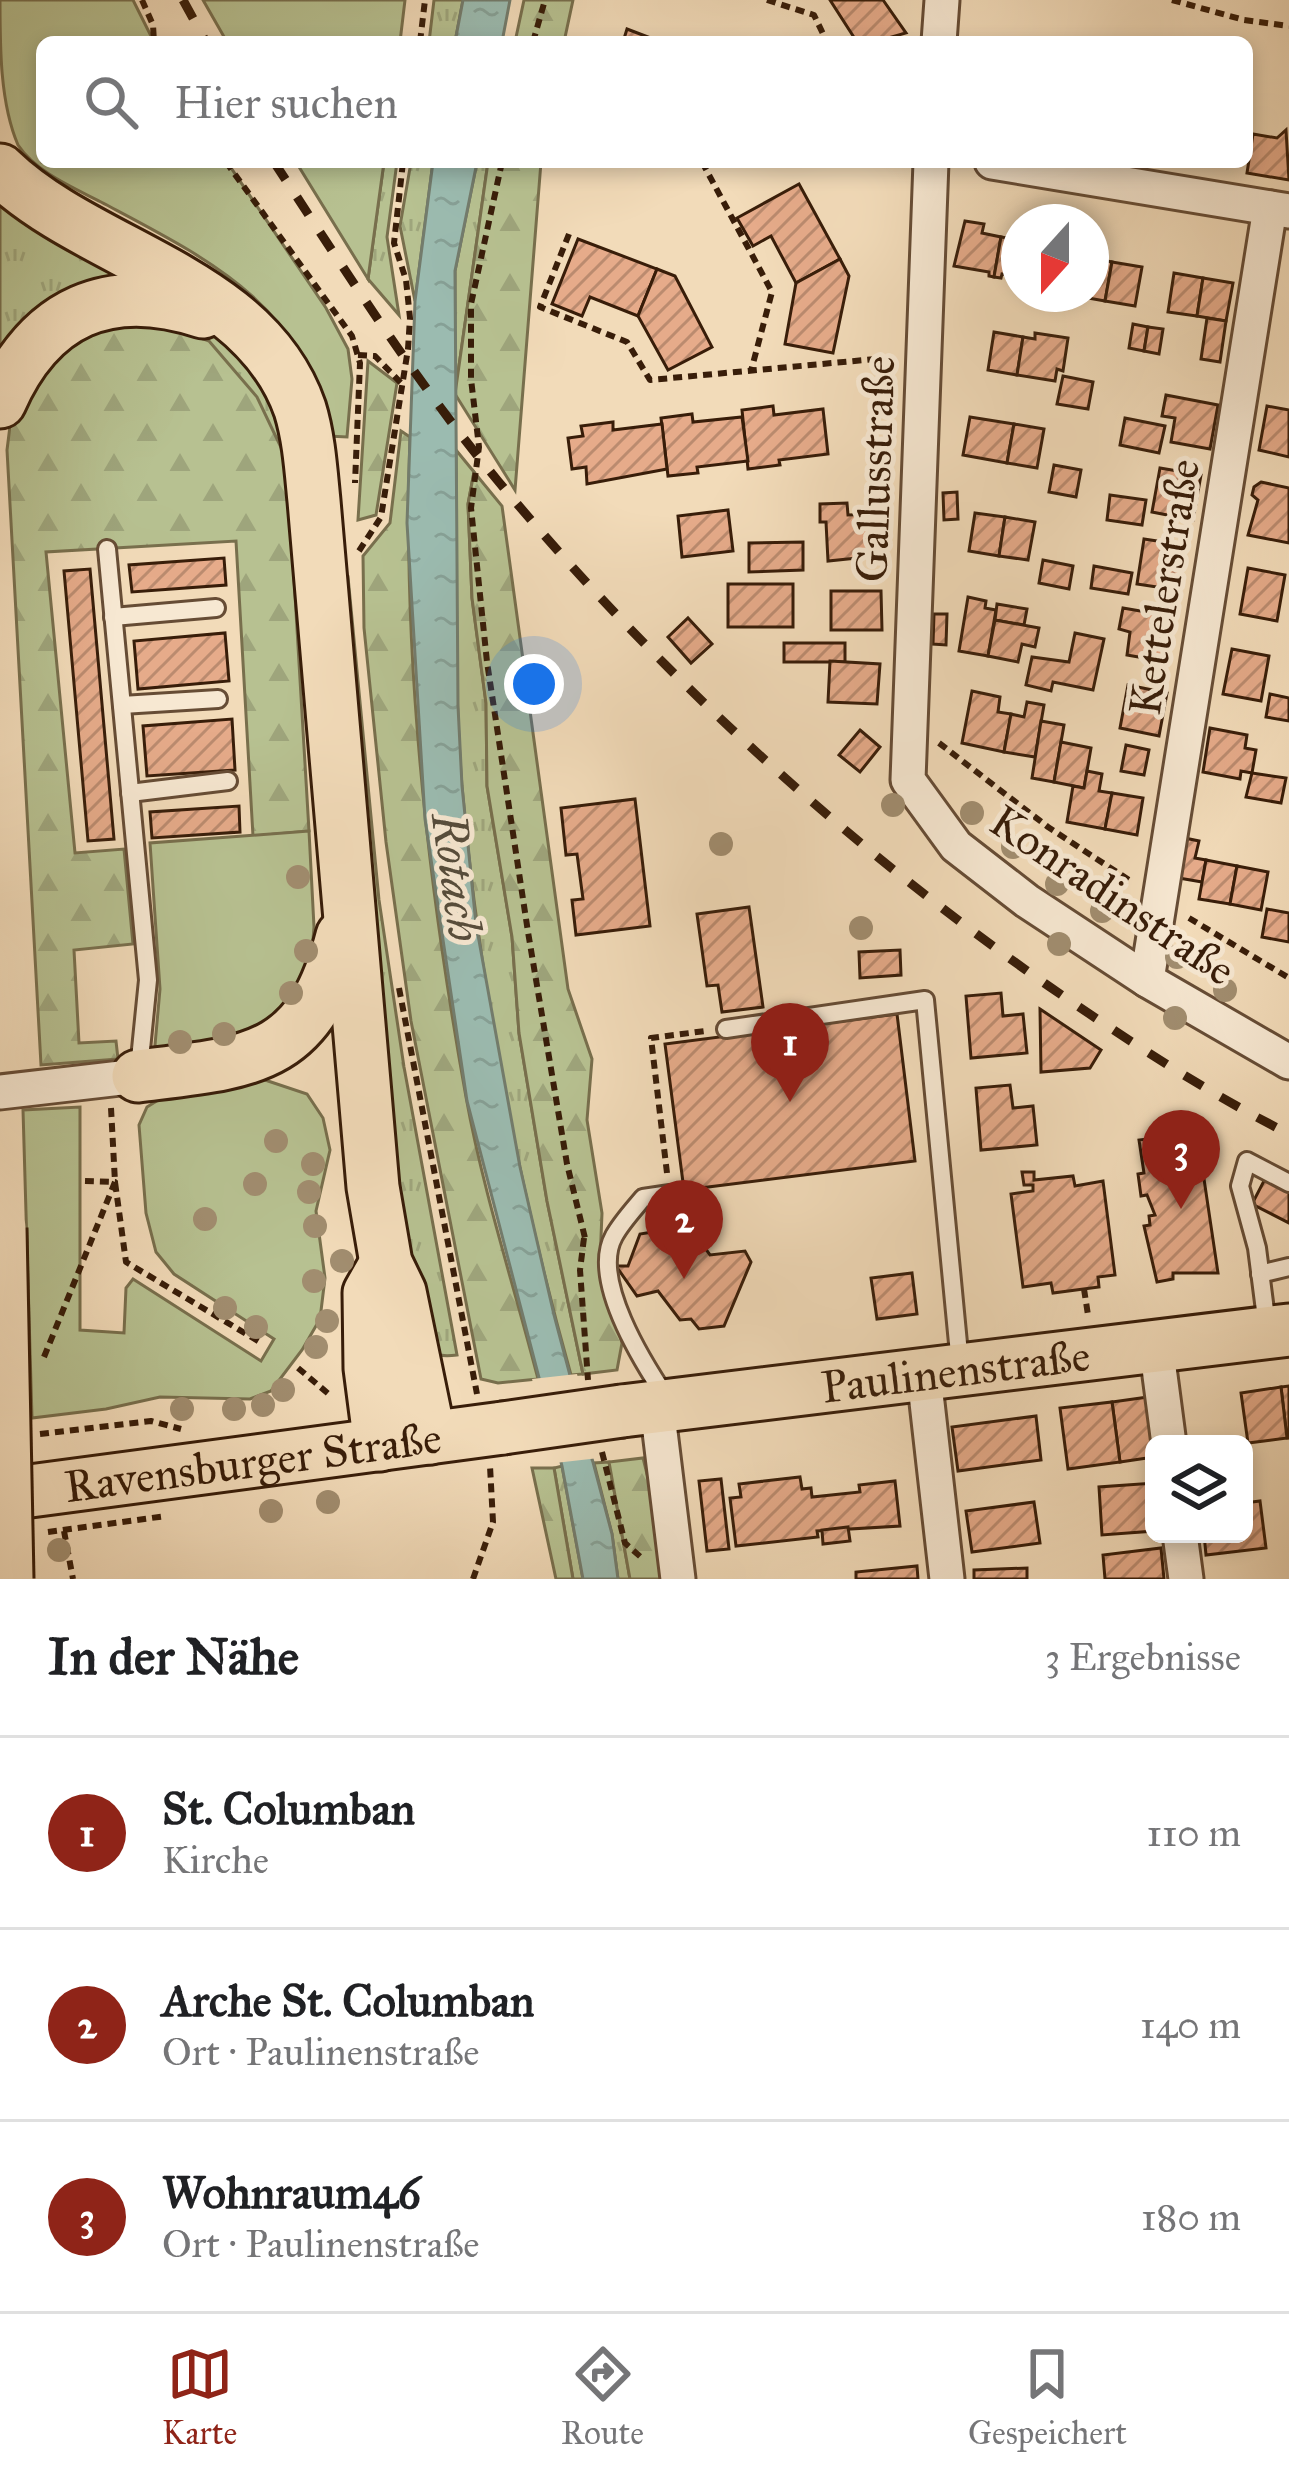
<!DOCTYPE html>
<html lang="de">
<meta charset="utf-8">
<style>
body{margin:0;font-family:"IM FELL Great Primer",serif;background:#f2f2f2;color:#202124}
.controls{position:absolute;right:36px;bottom:36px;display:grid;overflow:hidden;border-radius:18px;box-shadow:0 6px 18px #0003}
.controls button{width:108px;height:108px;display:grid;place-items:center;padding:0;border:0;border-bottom:3px solid #e0e0e0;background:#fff;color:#202124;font:60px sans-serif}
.compass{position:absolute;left:1001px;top:204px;width:108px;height:108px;border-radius:50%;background:#fff;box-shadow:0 6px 18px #0003;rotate:201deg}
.you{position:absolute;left:534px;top:684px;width:42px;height:42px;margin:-30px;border:9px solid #fff;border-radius:50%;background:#1a73e8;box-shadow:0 0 0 18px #1a73e833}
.badge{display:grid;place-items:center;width:78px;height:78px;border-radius:50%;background:#8f2418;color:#fff;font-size:39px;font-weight:700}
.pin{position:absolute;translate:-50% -99px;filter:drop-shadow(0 3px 6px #0008)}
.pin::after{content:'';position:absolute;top:63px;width:42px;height:36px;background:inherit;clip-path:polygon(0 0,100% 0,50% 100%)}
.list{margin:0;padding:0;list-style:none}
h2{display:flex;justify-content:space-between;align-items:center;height:156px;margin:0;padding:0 48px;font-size:51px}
h2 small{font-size:39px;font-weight:400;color:#757577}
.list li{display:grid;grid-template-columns:78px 1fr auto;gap:36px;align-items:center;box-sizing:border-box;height:192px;padding:0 48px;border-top:3px solid #e0e0e0}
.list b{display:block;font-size:45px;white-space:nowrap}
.list p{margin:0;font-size:39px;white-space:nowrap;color:#757577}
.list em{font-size:39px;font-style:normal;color:#757577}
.icon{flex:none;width:66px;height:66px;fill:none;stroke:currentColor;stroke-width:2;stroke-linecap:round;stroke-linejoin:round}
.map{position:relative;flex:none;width:1289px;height:1579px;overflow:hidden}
.search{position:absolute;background:#fff;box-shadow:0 6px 18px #0003;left:36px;right:36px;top:36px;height:132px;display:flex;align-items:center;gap:30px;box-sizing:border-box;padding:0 42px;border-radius:18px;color:#757577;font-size:45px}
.sheet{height:732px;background:#fff}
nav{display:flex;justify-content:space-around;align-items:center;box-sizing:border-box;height:168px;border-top:3px solid #e0e0e0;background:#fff;font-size:33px;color:#757577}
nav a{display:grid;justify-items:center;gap:6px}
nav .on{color:#8f2418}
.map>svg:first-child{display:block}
</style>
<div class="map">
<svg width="1289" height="1579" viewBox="0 0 1289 1579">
<defs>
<pattern id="grass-tufts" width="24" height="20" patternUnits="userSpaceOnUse" patternTransform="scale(3)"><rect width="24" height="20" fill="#b7c191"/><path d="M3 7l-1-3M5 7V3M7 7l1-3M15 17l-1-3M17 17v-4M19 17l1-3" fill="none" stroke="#9ea57c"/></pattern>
<pattern id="forest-firs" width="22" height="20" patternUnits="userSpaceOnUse" patternTransform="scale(3)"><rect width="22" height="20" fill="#b7c191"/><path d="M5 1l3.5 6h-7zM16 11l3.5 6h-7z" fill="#9ea57c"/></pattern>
<pattern id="water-ripples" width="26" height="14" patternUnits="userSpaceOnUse" patternTransform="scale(3)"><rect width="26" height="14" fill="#9bbbb0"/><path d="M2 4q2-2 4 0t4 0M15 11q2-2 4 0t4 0" fill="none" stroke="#86a096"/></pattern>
<pattern id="building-hatch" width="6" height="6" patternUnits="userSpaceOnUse" patternTransform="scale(3)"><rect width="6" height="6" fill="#e6ab8a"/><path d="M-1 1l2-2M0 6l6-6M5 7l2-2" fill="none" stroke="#bb8b6f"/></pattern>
</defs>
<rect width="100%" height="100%" fill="#f2dbb9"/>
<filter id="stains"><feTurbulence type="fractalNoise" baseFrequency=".00167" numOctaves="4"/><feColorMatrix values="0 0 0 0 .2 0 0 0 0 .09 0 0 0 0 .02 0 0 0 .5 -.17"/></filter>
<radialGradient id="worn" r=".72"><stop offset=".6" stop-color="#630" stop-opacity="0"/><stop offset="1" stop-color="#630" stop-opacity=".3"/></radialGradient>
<g fill="url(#grass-tufts)" stroke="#786f4d" stroke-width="3">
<polygon points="434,0 463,0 455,42 429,42"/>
<polygon points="384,162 397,162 387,237 399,315 368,279"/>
<polygon points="411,162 433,162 415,301 400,226"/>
<polygon points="477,162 488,162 455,394 455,271"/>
<polygon points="0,192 123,279 0,353"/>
<path d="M197,321C257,364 269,389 287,460L30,365Z"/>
<path d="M456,450L474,472L468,504L472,598L486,703L487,786L512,937L519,1033L547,1201L583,1374L571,1375C519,1189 478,979 462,786C453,674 457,562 456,450Z"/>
<path d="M348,577L379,900L404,1067L457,1355C442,1357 431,1356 423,1342L390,1124L337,578Z"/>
<polygon points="609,1462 630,1579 618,1579 612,1534 594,1463"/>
<polygon points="562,1466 583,1579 573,1579 554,1468"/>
</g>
<g fill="url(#forest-firs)" stroke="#786f4d" stroke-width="3">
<polygon points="524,0 573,0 564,42 515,42"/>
<polygon points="488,162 541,162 515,490 455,394"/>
<polygon points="153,320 209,341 257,397 287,460 309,831 253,836 236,541 46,552 75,853 124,849 133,944 74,950 79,1043 116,1041 118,1059 41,1065 7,450 13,402 44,363 92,330"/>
<polygon points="368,361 397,383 376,515 358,520"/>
<path d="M401,431L410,437C402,656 427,881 466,1097C483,1191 514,1286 538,1379L498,1383L481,1379L411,1021L386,842L364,628L363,556L390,523Z"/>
<polygon points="474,472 502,506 568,989 592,1059 587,1120 602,1213 600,1261 622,1343 617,1370 583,1374 547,1201 519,1033 512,937 487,786 486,703 472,598 468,504"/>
<polygon points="643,1458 673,1579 630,1579 609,1462"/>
<polygon points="532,1468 554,1468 573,1579 556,1579"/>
</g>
<g fill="#b7c191" stroke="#786f4d" stroke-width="3">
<path d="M0,0H133L154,42H42V162H227L326,308L348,349L352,379L347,437L328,436C307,305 208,259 101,202C72,187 36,172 18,145C0,103 0,47 0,0Z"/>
<polygon points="203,0 405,0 400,42 227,42"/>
<polygon points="296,162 384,162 368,279"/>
<polygon points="309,831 314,927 310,977 253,1038 160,1052 155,1045 160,989 150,843"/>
<polygon points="259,1078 307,1094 323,1118 330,1150 316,1211 325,1278 320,1319 302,1350 271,1391 250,1399 160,1397 106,1409 32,1418 23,1110 80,1107 80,1330 124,1333 126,1288 133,1279 261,1361 274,1339 174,1274 156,1252 146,1213 139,1125 147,1107 168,1094"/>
</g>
<g fill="url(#water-ripples)" stroke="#737c6d" stroke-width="3">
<polygon points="463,0 510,0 502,42 455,42"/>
<polygon points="433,162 477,162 455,271 458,706 462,786 476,924 520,1167 554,1315 612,1534 618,1579 583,1579 562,1466 467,1101 425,819 407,523 415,301"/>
</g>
<polygon fill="#f2dbb9" points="577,1374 599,1458 555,1463 532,1379"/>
<g fill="url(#building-hatch)" stroke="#381d09" stroke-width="3">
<polygon points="830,0 883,0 906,33 874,42 857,42"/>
<polygon points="627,29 661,42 623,42"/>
<polygon points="1286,130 1289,180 1247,173 1253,134 1277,138"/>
<polygon points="799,184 840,259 796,283 771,236 753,246 737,218"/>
<polygon points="965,221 984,224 982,233 1001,237 994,277 989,276 989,272 954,266"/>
<polygon points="1001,237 1019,240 1019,277 1002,274 1001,278 994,277"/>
<polygon points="578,239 657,269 638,316 590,297 582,316 552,304"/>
<polygon points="1091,258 1112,262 1105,301 1077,296 1091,294"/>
<polygon points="840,259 849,276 833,353 785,344 796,283"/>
<polygon points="1112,262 1142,267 1135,306 1105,301"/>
<polygon points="657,269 675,276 712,347 668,370 638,316"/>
<polygon points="1174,273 1203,278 1197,316 1168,312"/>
<polygon points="1203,278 1233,283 1226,321 1197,316"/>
<polygon points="1207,318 1226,321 1220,362 1201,359"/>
<polygon points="1133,324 1148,327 1144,351 1129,348"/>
<polygon points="1148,327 1163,329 1159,354 1144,351"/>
<polygon points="994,332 1023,337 1017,375 988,370"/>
<polygon points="1035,333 1068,338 1063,371 1057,369 1055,381 1017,375 1023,337 1035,339"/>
<polygon points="1063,376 1093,382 1088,409 1057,404"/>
<polygon points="1166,395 1218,405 1210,449 1171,442 1175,418 1162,416"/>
<polygon points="773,406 774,415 823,409 828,454 779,460 780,465 748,469 742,410"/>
<polygon points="1267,406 1289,410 1289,457 1259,450"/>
<polygon points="692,414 693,422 742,417 748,461 697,467 698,473 668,476 661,418"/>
<polygon points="970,417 1014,424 1007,463 963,455"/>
<polygon points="1125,418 1165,426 1159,453 1120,445"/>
<polygon points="613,422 613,430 662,424 667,469 587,484 586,467 572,469 568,438 583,436 581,426"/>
<polygon points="1014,424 1044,429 1037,468 1007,463"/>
<polygon points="1054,465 1081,470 1076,497 1049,492"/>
<polygon points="1160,468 1201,475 1193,520 1152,512"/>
<polygon points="1261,482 1289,488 1289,543 1248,535 1258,500 1252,495 1254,487"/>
<polygon points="957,492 958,519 944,520 943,493"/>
<polygon points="1110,495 1146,500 1142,525 1107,520"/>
<polygon points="847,503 848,515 875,514 877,556 828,561 826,522 820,522 820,504"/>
<polygon points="728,510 733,551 682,557 678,516"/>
<polygon points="975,513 1005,517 999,556 969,551"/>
<polygon points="1005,517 1035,522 1028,560 999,556"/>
<polygon points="1144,539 1184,545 1177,590 1137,584"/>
<polygon points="803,542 803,570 749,572 749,543"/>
<polygon points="224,558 226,585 132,592 129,565"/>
<polygon points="1043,560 1073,566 1069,589 1039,583"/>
<polygon points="1094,566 1132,573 1128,594 1091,588"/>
<polygon points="1248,568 1285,575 1277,621 1240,614"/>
<polygon points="90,569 114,839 88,841 64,571"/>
<rect x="728" y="584" width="65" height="43"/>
<polygon points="831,591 881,591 882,630 831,630"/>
<polygon points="968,597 986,601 985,608 996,610 988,656 959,651"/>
<polygon points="997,604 1027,609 1024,625 995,620"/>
<polygon points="1123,608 1175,617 1167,662 1127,655 1130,632 1119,629"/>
<polygon points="934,614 947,614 946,645 933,644"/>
<polygon points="688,618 712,644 691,663 668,637"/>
<polygon points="995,620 1039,628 1035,647 1022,644 1018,662 988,656"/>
<polygon points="225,633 229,681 138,689 134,641"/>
<polygon points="1075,633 1104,639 1093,690 1053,682 1051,691 1026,685 1032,657 1069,662"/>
<rect x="784" y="643" width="61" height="19"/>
<polygon points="1232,649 1269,656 1261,701 1223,694"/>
<polygon points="830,661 880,664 877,704 828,702"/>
<polygon points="1128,685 1167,693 1159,736 1120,728"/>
<polygon points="972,691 1000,697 998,712 1011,714 1004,752 962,743"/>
<polygon points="1270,694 1289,698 1289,721 1266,717"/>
<polygon points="1027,702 1044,705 1035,757 1004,752 1011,714 1024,717"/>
<polygon points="232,719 235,770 147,776 143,726"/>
<polygon points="1041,721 1064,725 1054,782 1032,778"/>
<polygon points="1210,728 1247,735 1245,748 1256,750 1252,773 1241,771 1240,779 1203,772"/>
<polygon points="860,730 880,747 860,772 839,755"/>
<polygon points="1061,742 1091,748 1084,788 1054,782"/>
<polygon points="1126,745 1149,750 1144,775 1121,771"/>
<polygon points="1087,771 1102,774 1099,791 1112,793 1105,829 1067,822 1073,786 1084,788"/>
<polygon points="1252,773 1286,778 1281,803 1246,797"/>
<polygon points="1112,793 1143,798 1137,835 1105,829"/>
<polygon points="635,799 650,926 576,935 572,900 583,899 577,854 566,855 561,808"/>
<polygon points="239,806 240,832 152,838 150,812"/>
<polygon points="1180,837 1199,841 1195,858 1206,860 1202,882 1173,877"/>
<polygon points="1206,860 1237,866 1230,904 1199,899"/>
<polygon points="1237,866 1268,872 1261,910 1230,904"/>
<polygon points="749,907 763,1007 722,1012 718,985 707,986 697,914"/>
<polygon points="1267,909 1289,913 1289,942 1262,937"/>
<polygon points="900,950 901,975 860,978 859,952"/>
<polygon points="1001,993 1003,1016 1023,1014 1027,1053 971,1058 966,996"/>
<polygon points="1040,1009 1101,1050 1090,1068 1041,1072"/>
<polygon points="897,1014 915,1161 684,1190 665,1044"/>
<polygon points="1010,1085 1013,1108 1033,1106 1037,1145 981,1150 976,1088"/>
<polygon points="1197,1132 1218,1273 1173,1273 1173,1279 1157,1282 1144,1226 1150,1225 1149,1216 1155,1215 1147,1195 1141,1196 1138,1174 1144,1173 1139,1140 1157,1138 1158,1144"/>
<polygon points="1022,1172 1034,1172 1034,1180 1073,1176 1075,1186 1103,1181 1115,1275 1098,1277 1099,1287 1053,1293 1051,1283 1023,1287 1011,1194 1033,1191 1033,1185 1024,1185"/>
<polygon points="1266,1177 1289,1189 1289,1223 1252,1204"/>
<polygon points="689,1226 710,1255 745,1251 751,1262 724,1326 699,1329 691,1319 680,1320 658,1291 637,1296 616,1266 628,1266 640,1234"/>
<polygon points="912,1273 917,1314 877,1319 871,1278"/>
<polygon points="1289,1386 1289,1438 1287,1438 1281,1387"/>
<polygon points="1281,1387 1287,1438 1248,1443 1241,1393"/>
<polygon points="1148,1397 1154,1457 1120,1462 1112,1402"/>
<polygon points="1112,1402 1120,1462 1068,1469 1060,1408"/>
<polygon points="1036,1416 1041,1460 958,1471 952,1427"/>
<polygon points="800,1477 802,1489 811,1488 812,1497 860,1492 859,1485 895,1481 900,1526 817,1531 818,1537 736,1546 730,1498 741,1497 739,1484"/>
<polygon points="721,1479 729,1549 707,1551 699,1481"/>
<polygon points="1154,1483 1154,1531 1102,1535 1099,1487"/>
<polygon points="1260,1501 1266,1548 1206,1555 1204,1534 1244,1534 1244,1503"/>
<polygon points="1034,1502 1040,1543 972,1552 966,1511"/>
<polygon points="848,1527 850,1541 823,1544 822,1530"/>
<polygon points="1161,1548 1164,1579 1105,1579 1103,1555"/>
<polygon points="917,1566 918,1579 856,1579 856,1572"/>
<polygon points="1027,1568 1027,1579 974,1579 974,1570"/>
</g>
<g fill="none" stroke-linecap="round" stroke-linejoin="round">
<g stroke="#664c35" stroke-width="22">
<g id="lane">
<polyline points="107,549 148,980 139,1069"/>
<polyline points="113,617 216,608"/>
<polyline points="122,705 218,699"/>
<polyline points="130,793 228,781"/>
<polyline points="726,1029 925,1000 960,1364"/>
<polyline points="1260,1274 1289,1267"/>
<polyline points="1267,1326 1257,1248 1240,1186 1247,1161 1289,1183"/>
<path d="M668,1400C643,1363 590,1279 614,1236C621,1223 633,1210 643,1198L670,1194"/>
</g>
</g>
<g stroke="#664c35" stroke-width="39">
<g id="street">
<polyline points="939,42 942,0"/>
<polyline points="931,162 908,780 956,846 1027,901 1147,980 1289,1062"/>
<polyline points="992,162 1289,211"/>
<polyline points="1147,980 1270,208"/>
<polyline points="0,1092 138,1076"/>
<polyline points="1156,1345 1169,1444"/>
<polyline points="924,1376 947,1579"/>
<polyline points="657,1407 678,1579"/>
<polyline points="1180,1534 1186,1579"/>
</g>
</g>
<g stroke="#381d09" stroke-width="57">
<g id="primary">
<path d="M0,170C90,257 255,279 300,409C309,438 311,471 314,501L373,1187L386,1263L400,1292L430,1438"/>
<path d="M0,402C40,311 109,281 203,312"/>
<path d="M138,1076C251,1062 310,1062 342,936"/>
<path id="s1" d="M622,1411L1289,1330"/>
<polyline points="380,1445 370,1368 369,1293 386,1263"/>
<path id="s2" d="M0,1495L503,1428"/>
</g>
</g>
<g stroke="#381d09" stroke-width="6" stroke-dasharray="9 6" stroke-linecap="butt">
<polyline points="142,0 153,25 154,42"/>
<polyline points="767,0 814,15 827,42"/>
<polyline points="1172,0 1244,20 1289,26"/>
<polyline points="420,42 425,0"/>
<polyline points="533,42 545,0"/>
<polyline points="226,162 352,336 360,363 355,483"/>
<polyline points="502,162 471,304 471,379 479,447 471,508 487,662 528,932 567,1164 586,1242"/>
<polyline points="702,162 772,292 751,371"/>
<polyline points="569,234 540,307 627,342 650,380 897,357"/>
<polyline points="358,355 375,356 402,384"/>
<polyline points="359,551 381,517 408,349 410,318 406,280 394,243 403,162"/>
<polyline points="939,743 1048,827 1132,882"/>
<polyline points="1189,918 1289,978"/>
<polyline points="399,988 477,1394"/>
<polyline points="111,1108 115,1182 126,1262 263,1344"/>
<polyline points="667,1173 651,1038 705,1031"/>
<polyline points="584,1238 580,1270 588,1380"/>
<polyline points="1084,1289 1088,1315"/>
<polyline points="44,1357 115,1182 85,1181"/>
<polyline points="298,1368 331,1396"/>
<polyline points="40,1434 151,1421 181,1429"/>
<polyline points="602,1452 625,1543 643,1559"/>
<polyline points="64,1531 73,1579"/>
<polyline points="48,1532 166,1516"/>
<polyline points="473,1579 493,1522 490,1466"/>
</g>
<use href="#lane" stroke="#f7e8d2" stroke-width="16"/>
<use href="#street" stroke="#f7e8d2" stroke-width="33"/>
<use href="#primary" stroke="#f2dbb9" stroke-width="51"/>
<g stroke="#381d09" stroke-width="9" stroke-dasharray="21 21" stroke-linecap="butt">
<polyline points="183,0 206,42"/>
<path d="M274,162C345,270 415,381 498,481C658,674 845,844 1050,987C1127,1040 1206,1092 1289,1134"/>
</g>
<g stroke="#381d09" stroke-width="57" stroke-linecap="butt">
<g id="primary-bridge">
<polyline points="0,1228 7,1579"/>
<polyline points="503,1428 622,1411"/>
</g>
</g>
<use href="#primary-bridge" stroke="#f2dbb9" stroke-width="51"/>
</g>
<g fill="#a18d6f">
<circle cx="893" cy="805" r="12"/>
<circle cx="972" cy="813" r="12"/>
<circle cx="721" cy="844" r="12"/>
<circle cx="1013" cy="847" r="12"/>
<circle cx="298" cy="877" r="12"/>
<circle cx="1057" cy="884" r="12"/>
<circle cx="1102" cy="911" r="12"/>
<circle cx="861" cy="928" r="12"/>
<circle cx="1059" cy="944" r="12"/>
<circle cx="306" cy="951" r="12"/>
<circle cx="1177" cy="957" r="12"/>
<circle cx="1225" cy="990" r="12"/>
<circle cx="291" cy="993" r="12"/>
<circle cx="1175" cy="1018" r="12"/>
<circle cx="224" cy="1034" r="12"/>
<circle cx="180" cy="1042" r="12"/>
<circle cx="276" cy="1141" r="12"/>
<circle cx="313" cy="1164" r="12"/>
<circle cx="255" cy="1184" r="12"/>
<circle cx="309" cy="1192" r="12"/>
<circle cx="205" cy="1219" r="12"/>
<circle cx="315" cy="1226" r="12"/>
<circle cx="342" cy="1261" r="12"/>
<circle cx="314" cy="1281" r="12"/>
<circle cx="225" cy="1308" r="12"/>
<circle cx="327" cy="1321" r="12"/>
<circle cx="256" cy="1327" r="12"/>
<circle cx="316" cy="1347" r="12"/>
<circle cx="283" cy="1390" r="12"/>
<circle cx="263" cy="1405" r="12"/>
<circle cx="182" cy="1409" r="12"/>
<circle cx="234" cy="1409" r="12"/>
<circle cx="328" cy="1502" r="12"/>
<circle cx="271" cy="1511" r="12"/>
<circle cx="59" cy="1550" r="12"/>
</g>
<g text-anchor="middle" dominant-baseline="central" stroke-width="10" stroke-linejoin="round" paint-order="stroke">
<g font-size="45" fill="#381d09" stroke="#f7e8d2">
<text transform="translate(875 469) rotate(-88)">Gallusstraße</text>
<text transform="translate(1164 587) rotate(-81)">Kettelerstraße</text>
<text transform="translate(1113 895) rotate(34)">Konradinstraße</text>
<text stroke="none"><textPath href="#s1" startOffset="336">Paulinenstraße</textPath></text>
<text stroke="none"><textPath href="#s2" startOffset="255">Ravensburger Straße</textPath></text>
</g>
<g font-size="48" font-style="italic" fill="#564c3b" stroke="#f7e8d2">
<text transform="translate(457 877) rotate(82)">Rotach</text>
</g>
</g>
<rect width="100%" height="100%" filter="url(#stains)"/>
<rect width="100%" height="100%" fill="url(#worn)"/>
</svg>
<div class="controls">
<button><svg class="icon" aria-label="layers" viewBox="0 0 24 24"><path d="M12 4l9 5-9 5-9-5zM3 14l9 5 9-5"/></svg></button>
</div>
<svg class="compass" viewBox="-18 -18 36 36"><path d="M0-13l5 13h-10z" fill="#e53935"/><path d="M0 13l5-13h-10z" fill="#757577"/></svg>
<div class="you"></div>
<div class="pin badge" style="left:790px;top:1102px">1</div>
<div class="pin badge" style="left:684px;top:1279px">2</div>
<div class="pin badge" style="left:1181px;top:1209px">3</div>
<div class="search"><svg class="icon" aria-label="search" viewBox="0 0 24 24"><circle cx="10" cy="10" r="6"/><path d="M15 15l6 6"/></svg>Hier suchen</div>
</div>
<section class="sheet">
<h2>In der Nähe<small>3 Ergebnisse</small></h2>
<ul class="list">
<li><span class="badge">1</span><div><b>St. Columban</b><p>Kirche</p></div><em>110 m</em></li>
<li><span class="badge">2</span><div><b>Arche St. Columban</b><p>Ort · Paulinenstraße</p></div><em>140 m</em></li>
<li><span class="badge">3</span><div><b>Wohnraum46</b><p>Ort · Paulinenstraße</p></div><em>180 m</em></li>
</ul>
</section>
<nav>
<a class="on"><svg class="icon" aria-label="map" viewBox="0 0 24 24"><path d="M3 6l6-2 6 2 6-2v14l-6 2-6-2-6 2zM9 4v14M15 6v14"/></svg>Karte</a>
<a><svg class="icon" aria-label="directions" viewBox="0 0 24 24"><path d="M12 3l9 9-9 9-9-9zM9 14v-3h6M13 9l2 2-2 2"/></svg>Route</a>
<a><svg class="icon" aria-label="saved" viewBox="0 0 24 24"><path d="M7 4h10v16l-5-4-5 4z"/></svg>Gespeichert</a>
</nav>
